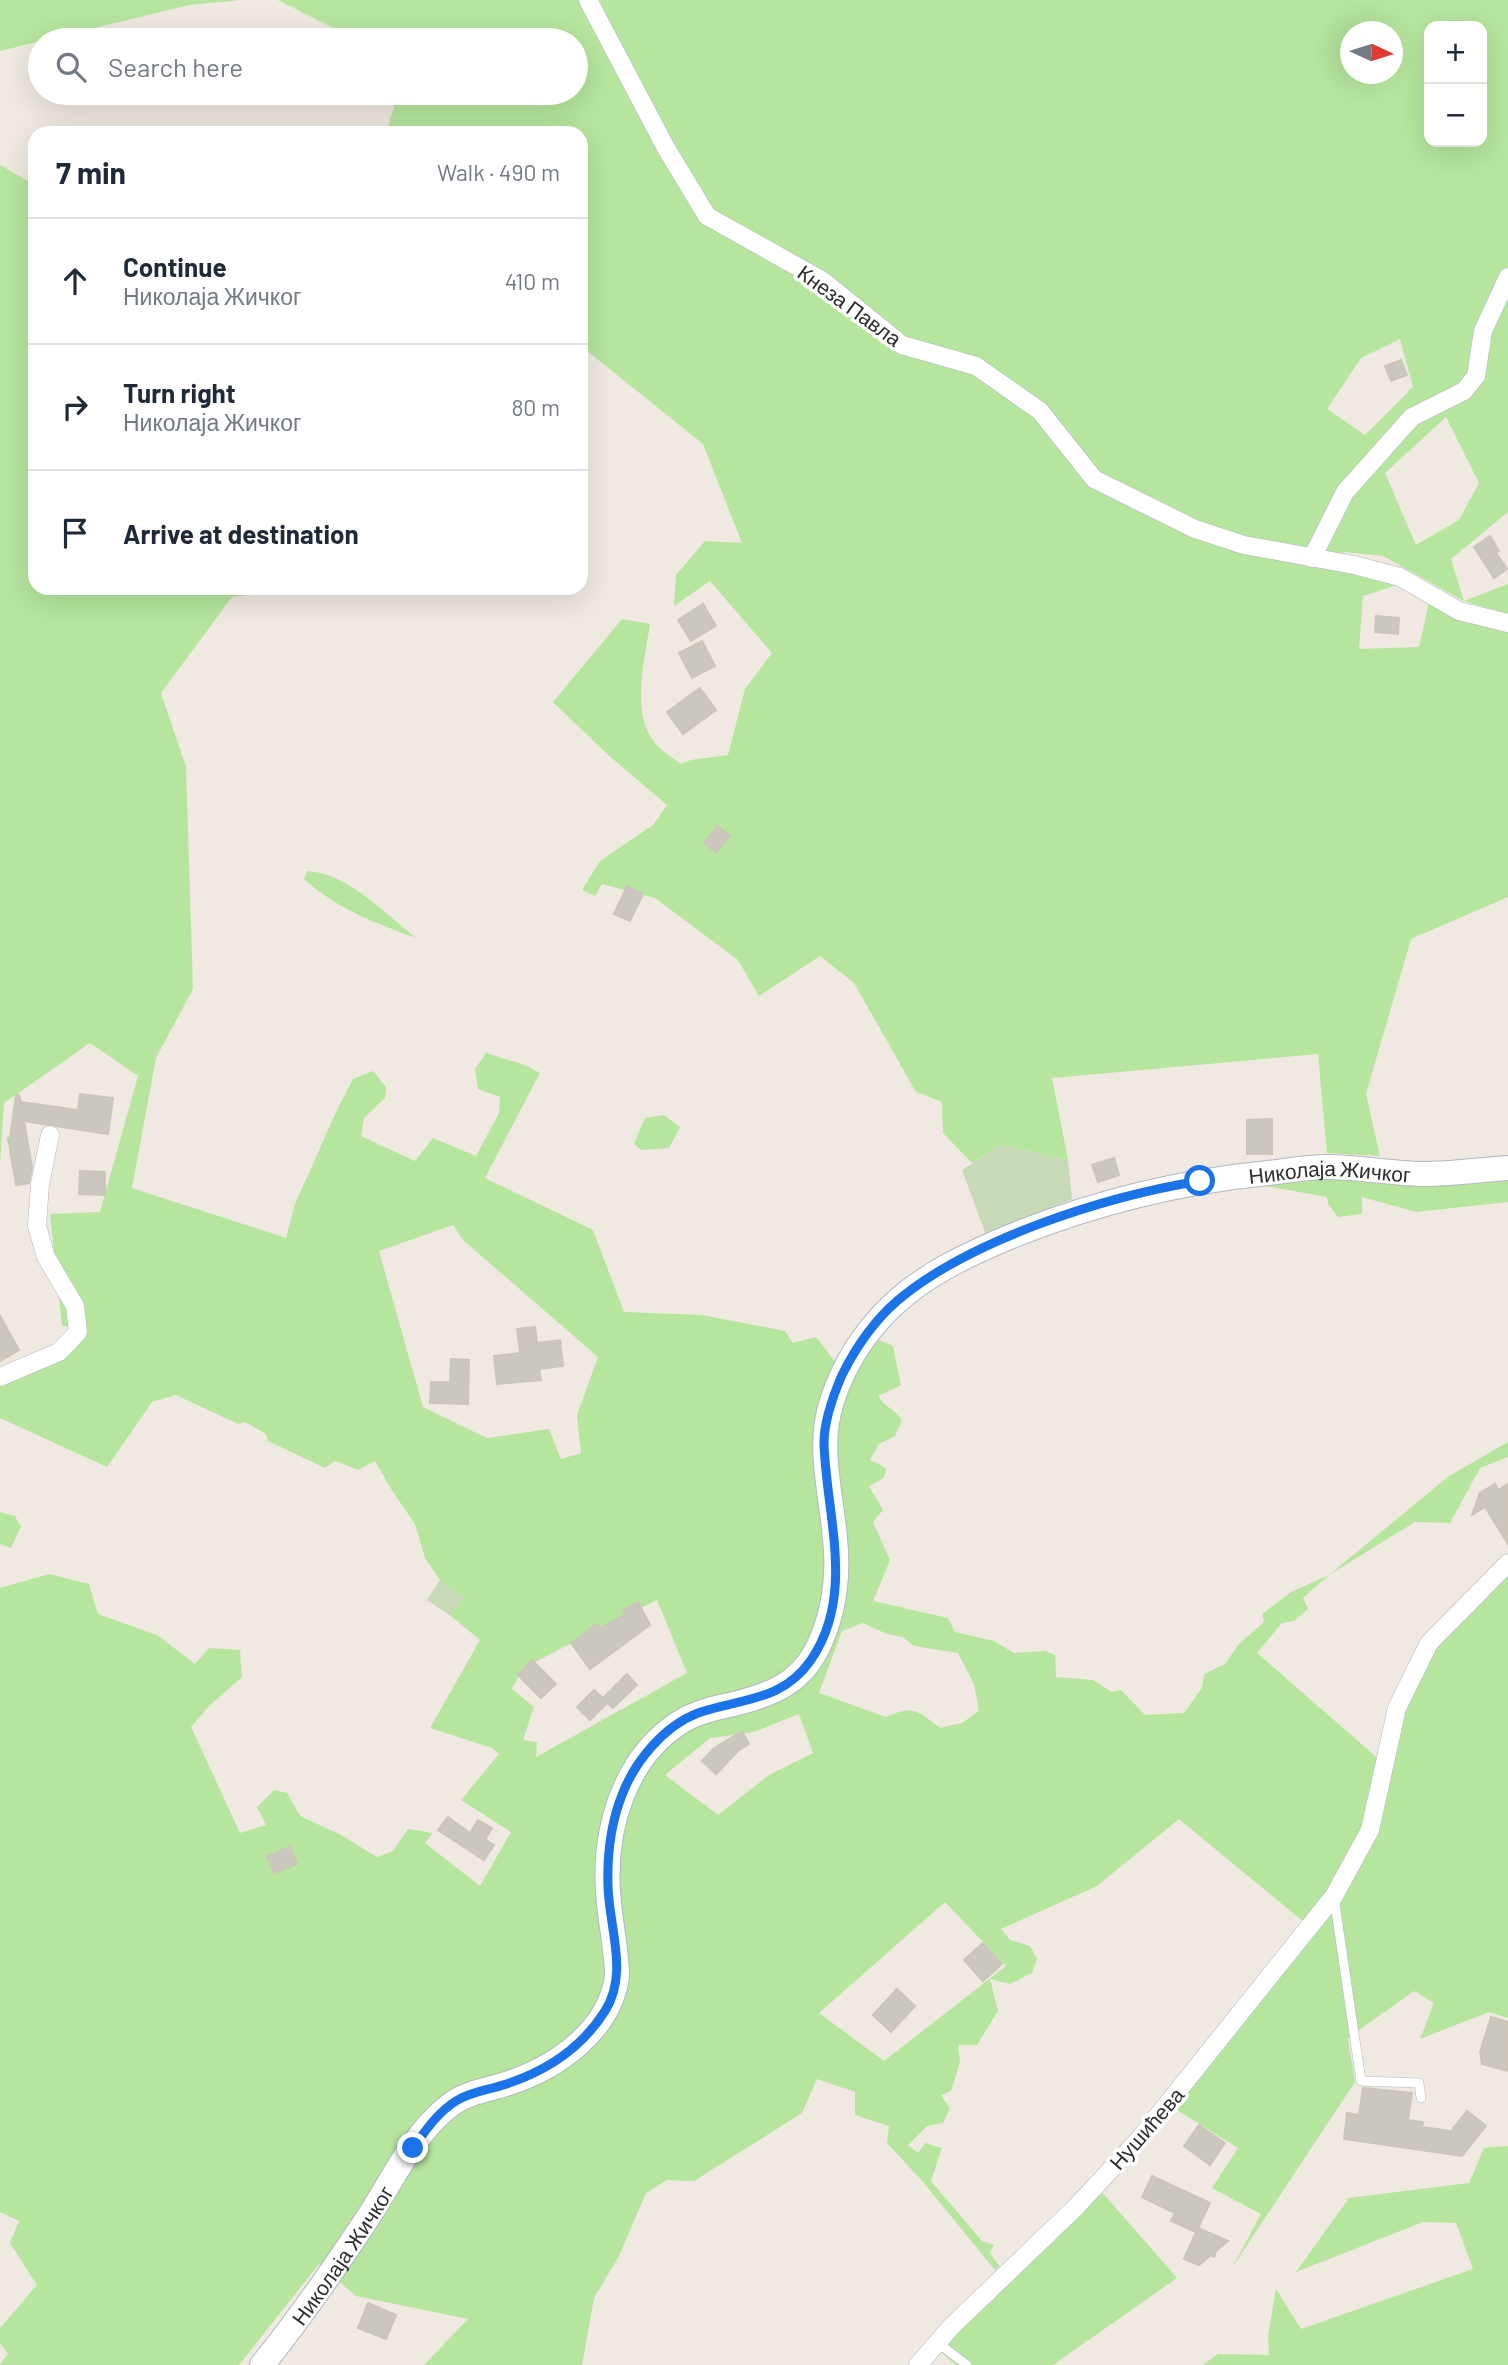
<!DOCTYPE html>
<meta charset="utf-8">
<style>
body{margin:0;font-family:Barlow,sans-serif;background:#f2f2f3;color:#1f2937}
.controls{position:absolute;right:21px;top:21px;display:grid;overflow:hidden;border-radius:14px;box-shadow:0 7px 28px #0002}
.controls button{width:63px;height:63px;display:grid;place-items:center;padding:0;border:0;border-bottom:2px solid #e0e1e3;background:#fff;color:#1f2937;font:35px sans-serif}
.compass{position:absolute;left:1340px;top:21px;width:63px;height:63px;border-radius:50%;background:#fff;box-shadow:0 7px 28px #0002;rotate:94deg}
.stop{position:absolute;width:21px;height:21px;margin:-16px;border:5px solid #1a73e8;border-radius:50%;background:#fff}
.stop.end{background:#1a73e8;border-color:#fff;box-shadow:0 2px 7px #0008}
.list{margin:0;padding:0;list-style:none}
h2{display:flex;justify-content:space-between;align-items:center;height:91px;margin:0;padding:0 28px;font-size:30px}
h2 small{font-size:23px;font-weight:400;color:#747a83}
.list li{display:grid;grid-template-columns:46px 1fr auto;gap:21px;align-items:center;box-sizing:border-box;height:126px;padding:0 28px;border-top:2px solid #e0e1e3}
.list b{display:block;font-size:26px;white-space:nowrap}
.list p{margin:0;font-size:23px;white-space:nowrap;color:#747a83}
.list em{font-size:23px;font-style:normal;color:#747a83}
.icon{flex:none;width:38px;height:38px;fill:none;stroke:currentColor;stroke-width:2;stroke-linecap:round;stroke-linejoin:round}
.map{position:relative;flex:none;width:1508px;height:2365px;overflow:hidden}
.search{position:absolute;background:#fff;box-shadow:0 7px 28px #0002;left:28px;top:28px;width:560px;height:77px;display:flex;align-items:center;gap:18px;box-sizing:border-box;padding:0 24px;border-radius:38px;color:#747a83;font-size:26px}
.panel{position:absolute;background:#fff;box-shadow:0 7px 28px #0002;left:28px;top:126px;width:560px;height:469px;border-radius:21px}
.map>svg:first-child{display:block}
</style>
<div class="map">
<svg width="1508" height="2365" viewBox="0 0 1508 2365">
<rect width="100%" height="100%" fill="#efe9e1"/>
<g fill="#b6e59e" fill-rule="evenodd">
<polygon points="0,0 241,0 189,5 0,51"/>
<path d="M278,0H1508V512L1451,559L1464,601L1508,584V614L1464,601L1383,556L1345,552L1340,554L1400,584L1363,596L1359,649L1419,647L1429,602L1508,617V897L1411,939L1366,1094L1380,1156L1327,1153L1318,1054L1052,1078L1068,1160L1000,1145L972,1163L943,1133L942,1102L916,1092L854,983L820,956L759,996L738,960L655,898L602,884L595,896L582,890L600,861L653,825L667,805L606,753L553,702L622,619L650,624C645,658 630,714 655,743C661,751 673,758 681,764L691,760L728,755L745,689L772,653L710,581L674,606L676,575L705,541L742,543L703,444L581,346V133H386L398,93H576V40H357ZM1429,26H1482V142H1429ZM1350,32H1392V74H1350ZM1400,339L1413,387L1365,435L1327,409L1361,358ZM1446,417L1479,483L1459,520L1416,545L1385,473Z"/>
<path d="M0,165L35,185V588H298L232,597L161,693L186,767L193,989L156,1058L132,1188L286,1238L295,1204L337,1110L353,1079L373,1071L386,1087L385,1098L364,1118L361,1136L415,1161L433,1138L476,1156L499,1113L500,1097L478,1089L475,1069L486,1053L525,1065L540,1073L485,1178L593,1230L624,1312L702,1315L785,1331L793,1343L816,1337L837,1364L818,1410L813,1436L816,1470L827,1534L831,1582L823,1624L807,1657L782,1683L674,1714L636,1754L650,1757L713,1715L764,1707L791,1694L820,1666L835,1634L844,1604L848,1561L833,1451L836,1413L849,1373L874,1338L893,1346L901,1385L878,1396C885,1408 895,1408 902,1421L895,1436L879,1444L870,1460L886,1468L884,1478L869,1486L883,1510L873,1522L890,1560L873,1601L948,1618L955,1632L994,1641L1014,1653L1045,1651L1055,1655L1056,1677L1093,1680L1112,1692L1121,1690L1145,1715L1184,1713L1202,1688L1204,1674L1225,1664L1238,1645L1264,1622L1262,1614L1291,1592L1329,1575L1449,1476L1508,1442V1457L1480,1468L1450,1523L1415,1522L1329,1575L1303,1598L1308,1609L1294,1621L1282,1623L1257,1653L1381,1761L1424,1639L1508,1554V2018L1489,2012L1420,2039L1434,2003L1414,1991L1348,2038L1355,2082L1232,2268L1261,2214L1212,2188L1238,2148L1172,2107L1324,1912L1328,1915L1319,1904L1305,1923L1179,1819L1097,1886L1001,1929L1010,1940L1030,1946L1037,1959L1032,1973L1010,1984L990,1979L998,2011L977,2045H958L960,2062L951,2091L941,2095L950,2109L943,2123L927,2126L908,2145L918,2153L925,2143L942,2148L931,2181L982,2241L994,2245L990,2253L1000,2267L995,2270L923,2182L887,2143L889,2126L855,2115V2092L817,2079L802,2113L694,2181L667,2180L646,2193L619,2256L594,2298L582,2365H424L468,2319L356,2296L319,2264L239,2365H0L8,2354L0,2343V2328L37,2285L10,2243L19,2221L0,2212V1588L49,1574L89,1584L98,1614L157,1635L195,1664L209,1648L240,1650L242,1677L210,1705L191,1727L240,1833L266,1825L257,1807L274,1790L287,1793L300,1816L341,1835L377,1857L393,1851L408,1829L433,1833L425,1843L480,1886L511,1832L461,1800L499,1754L492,1748L430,1728L480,1640L451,1616L464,1597L440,1580L425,1558L415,1524L391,1489L375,1461L358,1470L335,1461L325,1468L268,1441L266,1434L245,1422L238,1424L176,1395L152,1402L107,1467L0,1418V1385L56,1361L58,1344L69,1327L62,1326L50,1214L100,1212L138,1076L90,1043L4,1103L0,1164ZM453,1225L463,1240L598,1357L577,1415L581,1453L561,1459L549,1429L487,1438L423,1407L379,1251ZM657,1600L687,1673L536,1757L537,1742L523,1740L534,1707L512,1689L523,1668ZM863,1623L887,1634L903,1637L914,1646L958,1653L974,1684L979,1711L962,1723L940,1728C917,1710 914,1705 886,1717L819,1693L842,1631ZM799,1714L813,1753L769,1775L718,1815L665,1775L710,1738L754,1732ZM945,1902L1006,1966L884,2061L819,2013Z"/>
<path d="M307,871C346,872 387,915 416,938C376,923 337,909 304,879Z"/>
<polygon points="664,1115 680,1127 669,1148 641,1150 634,1144 645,1118"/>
<polygon points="1508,1161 1508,1202 1416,1212 1362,1197 1362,1214 1338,1217 1328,1204 1327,1197 1250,1183"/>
<polygon points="0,1512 15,1516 21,1527 11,1548 0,1544"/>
<polygon points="1508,2146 1508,2365 1203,2365 1218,2354 1269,2355 1268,2336 1276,2289 1301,2329 1473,2269 1456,2223 1423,2222 1296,2272 1349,2198 1469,2183 1484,2148"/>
<polygon points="1100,2190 1177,2278 1053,2365 956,2365 938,2350"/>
</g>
<g fill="#c8d9b8">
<polygon points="1000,1145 1068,1160 1072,1199 986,1235 962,1170"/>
<polygon points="440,1580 464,1597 451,1616 427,1600"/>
</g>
<g fill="#cbc7bf" stroke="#cbc5ba" stroke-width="2">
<polygon points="1401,360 1407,375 1391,381 1385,366"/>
<polygon points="1490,536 1499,551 1496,553 1507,569 1494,578 1474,547"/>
<polygon points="703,604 716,626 691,641 678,620"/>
<polygon points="1376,616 1399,618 1398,634 1375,632"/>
<polygon points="702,641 715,666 692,678 679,653"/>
<polygon points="700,688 716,710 683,734 667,712"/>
<polygon points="718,826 730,836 716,853 704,843"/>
<polygon points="627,886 643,894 630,921 614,914"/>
<polygon points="80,1094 113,1098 108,1134 24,1121 32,1167 29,1183 16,1185 8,1138 10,1138 16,1095 19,1095 21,1102 78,1110"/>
<polygon points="1272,1119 1272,1154 1247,1154 1247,1120"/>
<polygon points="1114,1158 1119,1175 1098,1182 1092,1165"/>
<polygon points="80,1171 105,1172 105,1195 79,1194"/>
<polygon points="0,1316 19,1350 0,1361"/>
<polygon points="535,1327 537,1343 560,1340 563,1366 539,1369 541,1380 497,1384 494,1356 520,1353 517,1329"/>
<polygon points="451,1359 469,1360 468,1404 430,1403 431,1382 450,1382"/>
<polygon points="1495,1484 1498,1490 1508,1484 1508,1544 1485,1507 1472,1515 1480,1493"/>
<polygon points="638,1602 650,1625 590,1669 571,1643 597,1624 600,1628 625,1615 623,1610"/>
<polygon points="532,1660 556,1684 541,1698 518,1675"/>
<polygon points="627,1674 637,1685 613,1708 607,1703 590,1720 577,1707 594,1690 603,1698"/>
<polygon points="742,1731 749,1744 738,1751 716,1774 702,1761 713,1749"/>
<polygon points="448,1817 470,1833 478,1820 492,1828 485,1839 494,1845 484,1860 438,1830"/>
<polygon points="290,1847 297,1864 274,1873 267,1856"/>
<polygon points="983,1943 1002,1964 983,1981 964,1960"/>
<polygon points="897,1989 915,2006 891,2032 873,2015"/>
<polygon points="1491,2017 1508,2022 1508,2071 1482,2064 1480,2052"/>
<polygon points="1363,2088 1412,2093 1408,2120 1423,2122 1422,2127 1451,2131 1467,2111 1486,2126 1462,2156 1344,2139 1347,2113 1359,2115"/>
<polygon points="1199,2125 1225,2143 1210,2165 1184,2146"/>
<polygon points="1152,2176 1210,2203 1198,2228 1228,2241 1216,2251 1214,2257 1211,2255 1199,2265 1184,2259 1196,2232 1171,2221 1175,2213 1142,2197"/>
<polygon points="368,2303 396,2315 386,2339 358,2328"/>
</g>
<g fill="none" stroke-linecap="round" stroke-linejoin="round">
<g stroke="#b4b7c1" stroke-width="10">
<g id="lane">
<polyline points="1334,1897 1361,2081 1419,2083 1421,2098"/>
<polyline points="938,2343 967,2365"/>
</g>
</g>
<g stroke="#b4b7c1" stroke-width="19">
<g id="street">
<polyline points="588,0 666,148 707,216 823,281 902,345 976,366 1040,411 1094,479 1195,529 1244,545 1354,565 1400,577 1459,611 1508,623"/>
<polyline points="1312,558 1345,492 1412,417 1464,391 1476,376 1483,331 1508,277"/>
<polyline points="0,1377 59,1352 78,1332 75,1306 46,1257 37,1226 40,1184 50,1135"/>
<polyline points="918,2365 951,2327 1076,2207 1141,2137 1334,1896 1370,1830 1397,1708 1429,1643 1508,1563"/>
</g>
</g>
<g stroke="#b4b7c1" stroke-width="26">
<g id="secondary">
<path id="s1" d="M262,2365C302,2316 336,2266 371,2213C394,2177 415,2132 449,2106C466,2092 489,2090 509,2083C557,2067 609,2031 617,1977C617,1948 609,1919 608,1890C604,1828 625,1758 679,1723C696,1712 715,1708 734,1704C769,1695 798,1685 816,1651C834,1616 839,1577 835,1538C831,1492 817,1446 832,1401C844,1364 866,1330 894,1304C926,1274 967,1255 1007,1238C1092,1203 1177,1182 1268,1173C1287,1171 1307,1167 1326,1167C1358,1167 1389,1173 1421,1174C1450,1174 1479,1170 1508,1168"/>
</g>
</g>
<use href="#lane" stroke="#fff" stroke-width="9"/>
<use href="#street" stroke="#fff" stroke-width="18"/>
<use href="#secondary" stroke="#fff" stroke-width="24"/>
</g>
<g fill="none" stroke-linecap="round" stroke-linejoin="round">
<path stroke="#1a73e8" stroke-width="9" d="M413,2148C425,2131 438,2112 456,2101C470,2092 488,2090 503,2085C545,2072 581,2049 605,2011C629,1973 609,1928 608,1886C607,1855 611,1823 622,1795C635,1761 664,1726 698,1713C741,1698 782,1702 811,1660C856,1594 826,1515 824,1443C824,1420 833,1396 842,1375C856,1347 874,1321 897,1301C970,1239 1107,1196 1200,1181"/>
</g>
<g text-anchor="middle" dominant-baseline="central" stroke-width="7" stroke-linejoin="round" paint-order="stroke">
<g font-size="21" fill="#2e2e2e" stroke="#fff">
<text transform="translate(850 305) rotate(36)">Кнеза Павла</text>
<text stroke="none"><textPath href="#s1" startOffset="1815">Николаја Жичког</textPath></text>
<text transform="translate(1146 2128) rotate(-49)">Нушићева</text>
<text stroke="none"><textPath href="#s1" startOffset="136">Николаја Жичког</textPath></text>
</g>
</g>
</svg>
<div class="controls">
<button>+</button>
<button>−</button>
</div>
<svg class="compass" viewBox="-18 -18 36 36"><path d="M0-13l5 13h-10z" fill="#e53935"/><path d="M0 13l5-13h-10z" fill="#747a83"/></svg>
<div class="stop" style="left:1200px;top:1181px"></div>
<div class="stop end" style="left:413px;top:2148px"></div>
<div class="search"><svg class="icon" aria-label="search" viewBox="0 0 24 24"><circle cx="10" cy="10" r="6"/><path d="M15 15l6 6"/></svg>Search here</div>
<section class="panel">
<h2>7 min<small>Walk · 490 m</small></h2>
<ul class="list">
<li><svg class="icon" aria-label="ahead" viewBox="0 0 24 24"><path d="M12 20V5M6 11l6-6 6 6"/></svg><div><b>Continue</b><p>Николаја Жичког</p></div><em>410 m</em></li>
<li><svg class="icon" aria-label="right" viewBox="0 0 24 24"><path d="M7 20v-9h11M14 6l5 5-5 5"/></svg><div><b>Turn right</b><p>Николаја Жичког</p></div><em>80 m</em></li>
<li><svg class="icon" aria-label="arrive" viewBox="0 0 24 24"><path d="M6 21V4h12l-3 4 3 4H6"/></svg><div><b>Arrive at destination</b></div></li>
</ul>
</section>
</div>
